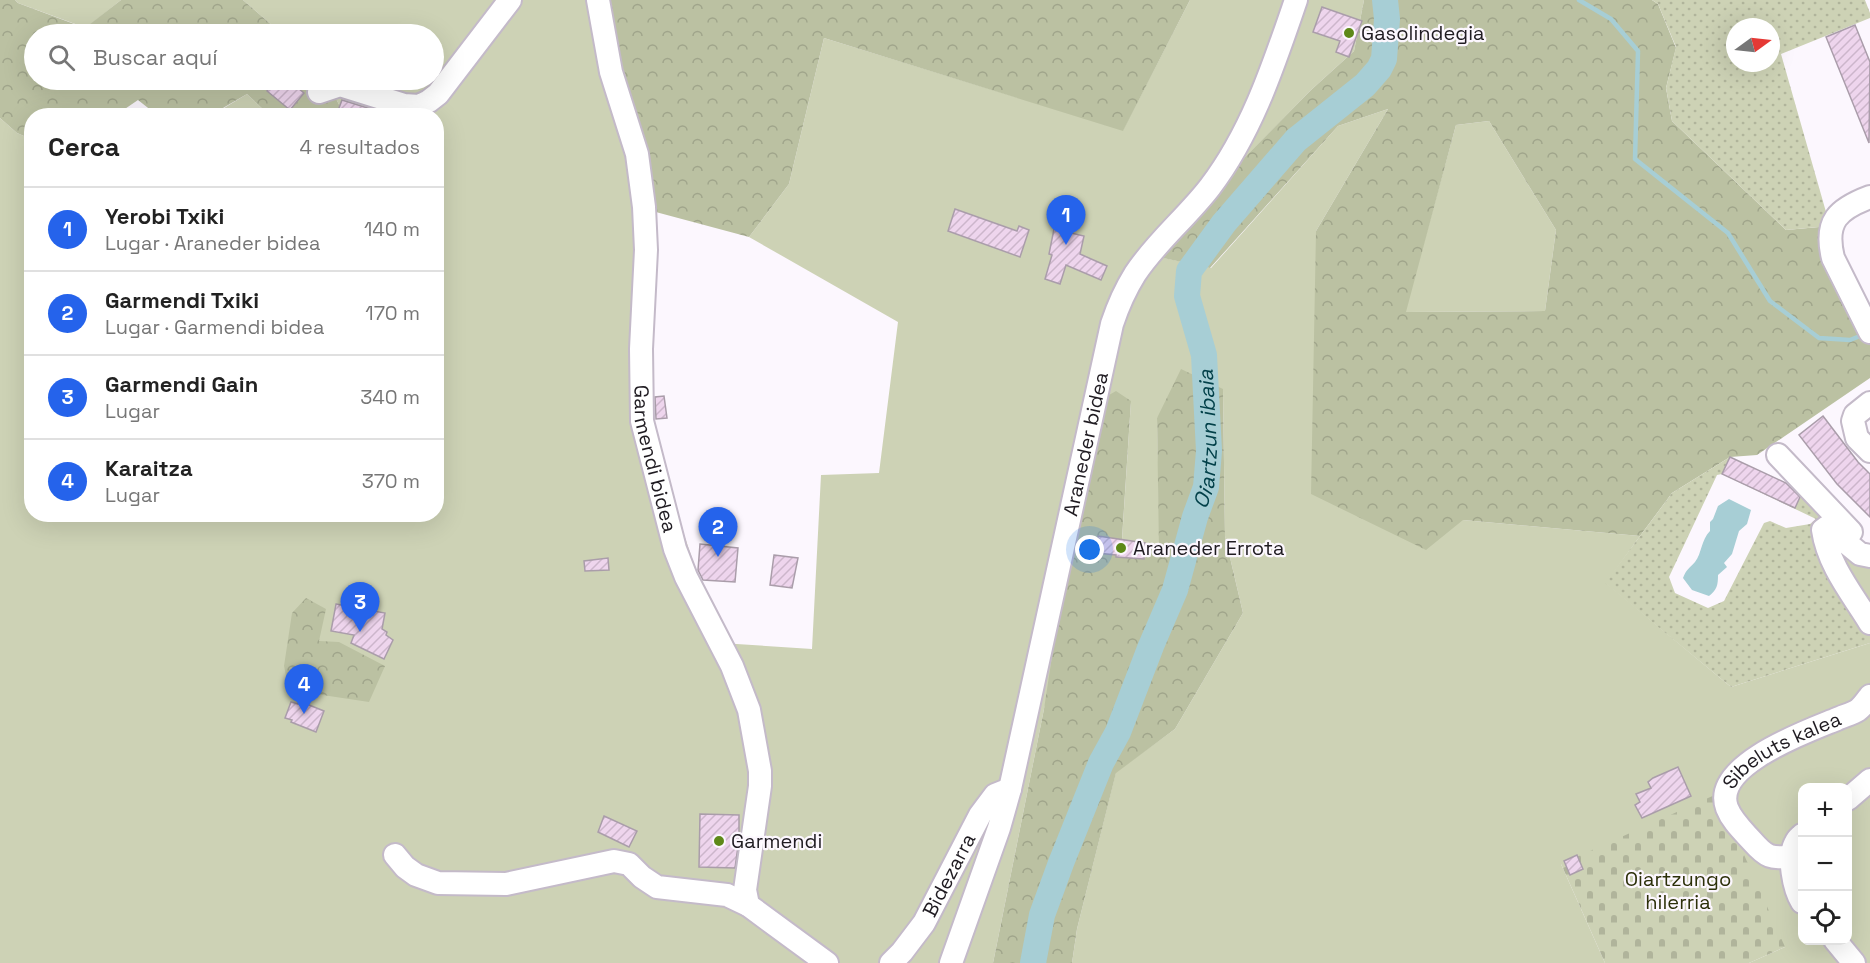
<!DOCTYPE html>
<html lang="es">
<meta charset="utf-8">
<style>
body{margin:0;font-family:"Space Grotesk",sans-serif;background:#f6f6f6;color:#222}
.controls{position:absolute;right:18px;bottom:18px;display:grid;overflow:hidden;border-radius:12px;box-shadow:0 6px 24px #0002}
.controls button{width:54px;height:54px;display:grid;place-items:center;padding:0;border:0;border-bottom:2px solid #e0e0e0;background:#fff;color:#222;font:30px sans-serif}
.compass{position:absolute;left:1726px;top:18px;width:54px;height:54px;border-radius:50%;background:#fff;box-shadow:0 6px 24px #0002;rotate:75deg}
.you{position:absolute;left:1090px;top:550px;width:21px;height:21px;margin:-15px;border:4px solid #fff;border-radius:50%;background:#1a73e8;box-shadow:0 0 0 9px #1a73e833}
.badge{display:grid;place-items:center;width:39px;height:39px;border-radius:50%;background:#2563eb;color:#fff;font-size:20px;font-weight:700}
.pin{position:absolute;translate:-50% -50px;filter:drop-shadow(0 2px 3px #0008)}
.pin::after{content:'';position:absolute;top:32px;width:21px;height:18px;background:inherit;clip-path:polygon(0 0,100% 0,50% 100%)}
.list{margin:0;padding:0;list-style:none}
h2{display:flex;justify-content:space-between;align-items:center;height:78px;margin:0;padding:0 24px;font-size:26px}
h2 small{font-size:20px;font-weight:400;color:#767676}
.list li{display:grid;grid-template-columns:39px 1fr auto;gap:18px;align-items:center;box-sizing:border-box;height:84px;padding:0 24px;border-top:2px solid #e0e0e0}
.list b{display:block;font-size:22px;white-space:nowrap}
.list p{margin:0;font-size:20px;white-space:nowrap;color:#767676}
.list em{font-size:20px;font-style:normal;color:#767676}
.icon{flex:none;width:33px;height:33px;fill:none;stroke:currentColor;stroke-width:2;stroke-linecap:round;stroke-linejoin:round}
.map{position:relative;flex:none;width:1870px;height:963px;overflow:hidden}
.search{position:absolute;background:#fff;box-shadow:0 6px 24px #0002;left:24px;top:24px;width:420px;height:66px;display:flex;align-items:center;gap:15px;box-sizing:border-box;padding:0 21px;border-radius:33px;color:#767676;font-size:22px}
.panel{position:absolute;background:#fff;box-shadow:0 6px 24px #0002;left:24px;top:108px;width:420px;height:414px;border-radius:24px}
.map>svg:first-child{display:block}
</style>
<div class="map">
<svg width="1870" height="963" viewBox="0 0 1870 963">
<defs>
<pattern id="forest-crowns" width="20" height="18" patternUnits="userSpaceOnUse" patternTransform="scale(1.5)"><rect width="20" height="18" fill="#bbc1a2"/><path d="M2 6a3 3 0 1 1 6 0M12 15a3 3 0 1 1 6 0" fill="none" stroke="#a0a58b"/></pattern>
<pattern id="cemetery-stones" width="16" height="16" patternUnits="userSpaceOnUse" patternTransform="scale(1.5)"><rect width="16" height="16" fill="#cdd2b5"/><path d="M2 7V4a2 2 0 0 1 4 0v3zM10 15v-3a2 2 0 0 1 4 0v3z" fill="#b0b49b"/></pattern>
<pattern id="park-dots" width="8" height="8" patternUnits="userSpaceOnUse" patternTransform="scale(1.5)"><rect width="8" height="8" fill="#cdd2b5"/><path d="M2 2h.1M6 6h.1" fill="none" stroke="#b0b49b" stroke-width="1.8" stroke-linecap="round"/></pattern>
<pattern id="building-hatch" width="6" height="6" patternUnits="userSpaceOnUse" patternTransform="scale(1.5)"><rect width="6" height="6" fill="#eed5ed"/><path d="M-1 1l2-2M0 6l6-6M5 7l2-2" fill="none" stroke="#ccb6cb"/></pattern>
</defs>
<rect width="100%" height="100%" fill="#fcf7fe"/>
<g fill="#cdd2b5" fill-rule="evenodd">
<polygon points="15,0 121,0 86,28 18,3"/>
<path d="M243,0H603L652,211L646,423L721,643L812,649L821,475L879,473L898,322L749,237L789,184L824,38L1123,130L1190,0H1364L1354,51L1311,90L1150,255L1211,268L1338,126L1388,109L1316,231L1463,520L1640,536L1606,583L1731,687L1870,643V963H1749L1785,947L1561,864L1605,963H1072L1077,929L1116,772L1175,729L1243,613L1225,536L1223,389L1157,418L1160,551L1122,540L1131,401L1044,709L993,963H0V118L17,133L31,139L32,514H436V116L344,115L327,80H434V34H282ZM1802,788H1848V940H1802Z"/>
<polygon points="247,94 269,115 211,116"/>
<polygon points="1489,121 1556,230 1545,311 1405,312 1456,125"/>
<polygon points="1823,515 1870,557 1870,633 1848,598 1812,525"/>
</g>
<g fill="url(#forest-crowns)" fill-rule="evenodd">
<polygon points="0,0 15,0 18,3 85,28 121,0 243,0 282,34 34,34 34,80 327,80 344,115 269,115 247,94 211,115 157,115 138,100 116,115 32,116 31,139 17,133 0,118"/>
<polygon points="603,0 1190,0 1123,131 824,38 789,184 749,237 652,211"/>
<path d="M1364,0H1652L1658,4L1676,48L1666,88L1672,121L1786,230L1830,226L1870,332V378L1757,455L1730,457L1672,493L1640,536L1463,520L1426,550L1311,494L1316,231L1388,109L1338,126L1210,268L1149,255L1311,90L1354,51ZM1489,121L1556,230L1545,311L1406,312L1456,125Z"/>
<polygon points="1181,369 1223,389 1225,536 1243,613 1175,729 1116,773 1077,929 1072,963 993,963 1044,709 1090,406 1116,391 1131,401 1122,539 1159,551 1157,418"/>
<polygon points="306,598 326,609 319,641 339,642 385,666 369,702 289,690 284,666 292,613"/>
</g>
<polygon fill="url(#cemetery-stones)" points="1717,794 1785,947 1749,963 1605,963 1561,864"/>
<g fill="url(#park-dots)" fill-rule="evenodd">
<path d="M1652,0H1865L1870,13V18L1781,54L1830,226L1786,230L1672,121L1666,88L1676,47L1658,4ZM1735,27H1771V63H1735Z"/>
<path d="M1730,457L1810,496L1823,515L1812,525L1848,598L1870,633V643L1731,687L1605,583L1672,493ZM1722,474L1816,519L1810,524L1786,528L1770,521L1764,523L1724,601L1708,608L1675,593L1669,577L1717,475Z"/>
</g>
<path fill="#a7ced5" d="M1729,499L1751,510L1747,524L1739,531L1732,554L1724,563L1727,567L1718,575C1718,585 1717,590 1709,596L1692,590L1683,578C1687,568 1689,569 1695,562C1702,553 1701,540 1710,531V522L1713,519L1718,506Z"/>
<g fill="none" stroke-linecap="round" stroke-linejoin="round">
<polyline stroke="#a7ced5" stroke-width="4.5" points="1579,0 1611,19 1638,51 1635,159 1728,233 1770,301 1819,338 1850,340 1865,334"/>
<path stroke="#a7ced5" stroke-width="26" id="s1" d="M1033,963L1042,915L1061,863L1101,763L1118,732L1151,646L1175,590L1195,517L1206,487L1209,451L1204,355L1187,296L1189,271L1224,223L1296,140L1365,85L1379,69L1384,59L1387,19L1385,0"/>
</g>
<g fill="url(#building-hatch)" stroke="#aa9daa" stroke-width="1.5">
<polygon points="1322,7 1362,21 1349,57 1336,52 1340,41 1313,32"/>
<polygon points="1855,25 1870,62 1869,143 1826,37"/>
<polygon points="276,80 288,80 304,93 290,110 267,91"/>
<polygon points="342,100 390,115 390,116 336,116"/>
<polygon points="955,209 1017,231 1019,226 1029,230 1020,257 948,231"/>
<polygon points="1054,229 1084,236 1080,254 1107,266 1101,280 1066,265 1060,284 1045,279 1052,255 1049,254"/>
<polygon points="664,396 667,418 656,419 655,397"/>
<polygon points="1823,416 1858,462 1870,474 1870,517 1837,484 1799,435"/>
<polygon points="1730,457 1786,483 1800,497 1795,508 1722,474"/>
<polygon points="1098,536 1145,543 1144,559 1116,557 1116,555 1097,553"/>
<polygon points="700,544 738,548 735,582 703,580 698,570"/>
<polygon points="774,555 798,558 792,588 770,585"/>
<polygon points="608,558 609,570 585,571 584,561"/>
<polygon points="336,604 385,613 382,629 387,632 386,635 393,640 384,659 351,643 354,635 331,631"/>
<polygon points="299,701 324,711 316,732 291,722 292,720 285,718 291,702 298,704"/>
<polygon points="1678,767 1691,796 1642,818 1635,805 1640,802 1636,794 1651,788 1648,782 1653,778"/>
<polygon points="700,814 739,815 739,839 735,868 699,867"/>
<polygon points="604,816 637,831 629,847 598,832"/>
<polygon points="1577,855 1583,869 1570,875 1564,861"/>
</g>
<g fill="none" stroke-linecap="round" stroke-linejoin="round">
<g stroke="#c4bac9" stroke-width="26">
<g id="minor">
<path id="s2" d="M598,0L611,72L637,154L644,207L646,250L641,349L642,421L675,549L686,577L732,666L749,710L760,771V786L745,890L748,905L827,963"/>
<polyline points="319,92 340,85 404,105 419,106 429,101 438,94 510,0"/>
<path d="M1870,197C1838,209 1824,221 1833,258L1870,332"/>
<polyline points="1870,403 1855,415 1853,421 1857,438 1870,451"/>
<polyline points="1778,455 1851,532"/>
<path d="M1870,556L1860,554L1827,527L1823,530C1828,565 1853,595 1870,623"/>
<polyline points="1848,799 1870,780"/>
<path d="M1802,835C1800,837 1797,839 1796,842C1787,856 1794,889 1802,902"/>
<polyline points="395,855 405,867 416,875 438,883 506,884 614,861 629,864 642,877 657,887 727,895 748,905"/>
<path id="s3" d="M1792,857C1770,858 1767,858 1752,841C1743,831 1732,821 1727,808C1711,765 1808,731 1837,719C1843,716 1852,714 1858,710C1863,706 1867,700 1870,696"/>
<polyline points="1835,940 1854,963"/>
<path id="s4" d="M891,963L902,952L924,923L980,815L995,795L1010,789"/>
<path id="s5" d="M951,963L999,828L1010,789L1112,324C1118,306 1125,290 1135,274C1156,242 1187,217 1210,187C1252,132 1274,64 1296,0"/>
</g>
</g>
<use href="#minor" stroke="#fff" stroke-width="22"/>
</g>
<g fill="#5e8919" stroke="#fcf7fe" stroke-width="2">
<circle cx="1349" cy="33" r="6"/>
<circle cx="1121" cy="548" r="6"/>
<circle cx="719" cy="841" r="6"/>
</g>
<g text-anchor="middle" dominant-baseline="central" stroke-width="4.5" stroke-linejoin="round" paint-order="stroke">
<g font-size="20" fill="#1f1b21" stroke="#fcf7fe" text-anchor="start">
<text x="1361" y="33">Gasolindegia</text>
<text x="1133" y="548">Araneder Errota</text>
<text x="731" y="841">Garmendi</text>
</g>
<g font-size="20" fill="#1f1b21" stroke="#fcf7fe">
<text stroke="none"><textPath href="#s5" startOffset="537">Araneder bidea</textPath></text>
<text stroke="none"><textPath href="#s2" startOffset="466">Garmendi bidea</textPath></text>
<text stroke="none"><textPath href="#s3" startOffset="176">Sibeluts kalea</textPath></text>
<text stroke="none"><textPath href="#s4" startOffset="106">Bidezarra</textPath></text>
</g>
<g font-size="20" fill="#2c3009" stroke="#fcf7fe">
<text x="1678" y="879">Oiartzungo<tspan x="1678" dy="23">hilerria</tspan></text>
</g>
<g font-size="21" font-style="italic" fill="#024049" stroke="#fcf7fe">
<text stroke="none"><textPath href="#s1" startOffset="556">Oiartzun ibaia</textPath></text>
</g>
</g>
</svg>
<div class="controls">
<button>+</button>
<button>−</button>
<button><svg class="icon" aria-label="locate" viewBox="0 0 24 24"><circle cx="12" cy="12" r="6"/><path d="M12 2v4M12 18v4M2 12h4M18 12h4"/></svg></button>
</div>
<svg class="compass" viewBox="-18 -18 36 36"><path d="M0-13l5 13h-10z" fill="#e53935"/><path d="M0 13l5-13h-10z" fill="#767676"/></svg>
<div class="you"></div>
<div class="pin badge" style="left:1066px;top:245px">1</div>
<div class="pin badge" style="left:718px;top:557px">2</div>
<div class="pin badge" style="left:360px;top:632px">3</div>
<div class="pin badge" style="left:304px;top:714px">4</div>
<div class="search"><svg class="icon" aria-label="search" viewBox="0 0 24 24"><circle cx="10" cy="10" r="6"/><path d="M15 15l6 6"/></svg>Buscar aquí</div>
<section class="panel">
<h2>Cerca<small>4 resultados</small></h2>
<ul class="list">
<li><span class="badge">1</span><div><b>Yerobi Txiki</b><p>Lugar · Araneder bidea</p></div><em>140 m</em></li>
<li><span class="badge">2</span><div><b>Garmendi Txiki</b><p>Lugar · Garmendi bidea</p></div><em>170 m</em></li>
<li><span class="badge">3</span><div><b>Garmendi Gain</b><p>Lugar</p></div><em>340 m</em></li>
<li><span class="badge">4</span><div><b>Karaitza</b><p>Lugar</p></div><em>370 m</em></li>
</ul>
</section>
</div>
